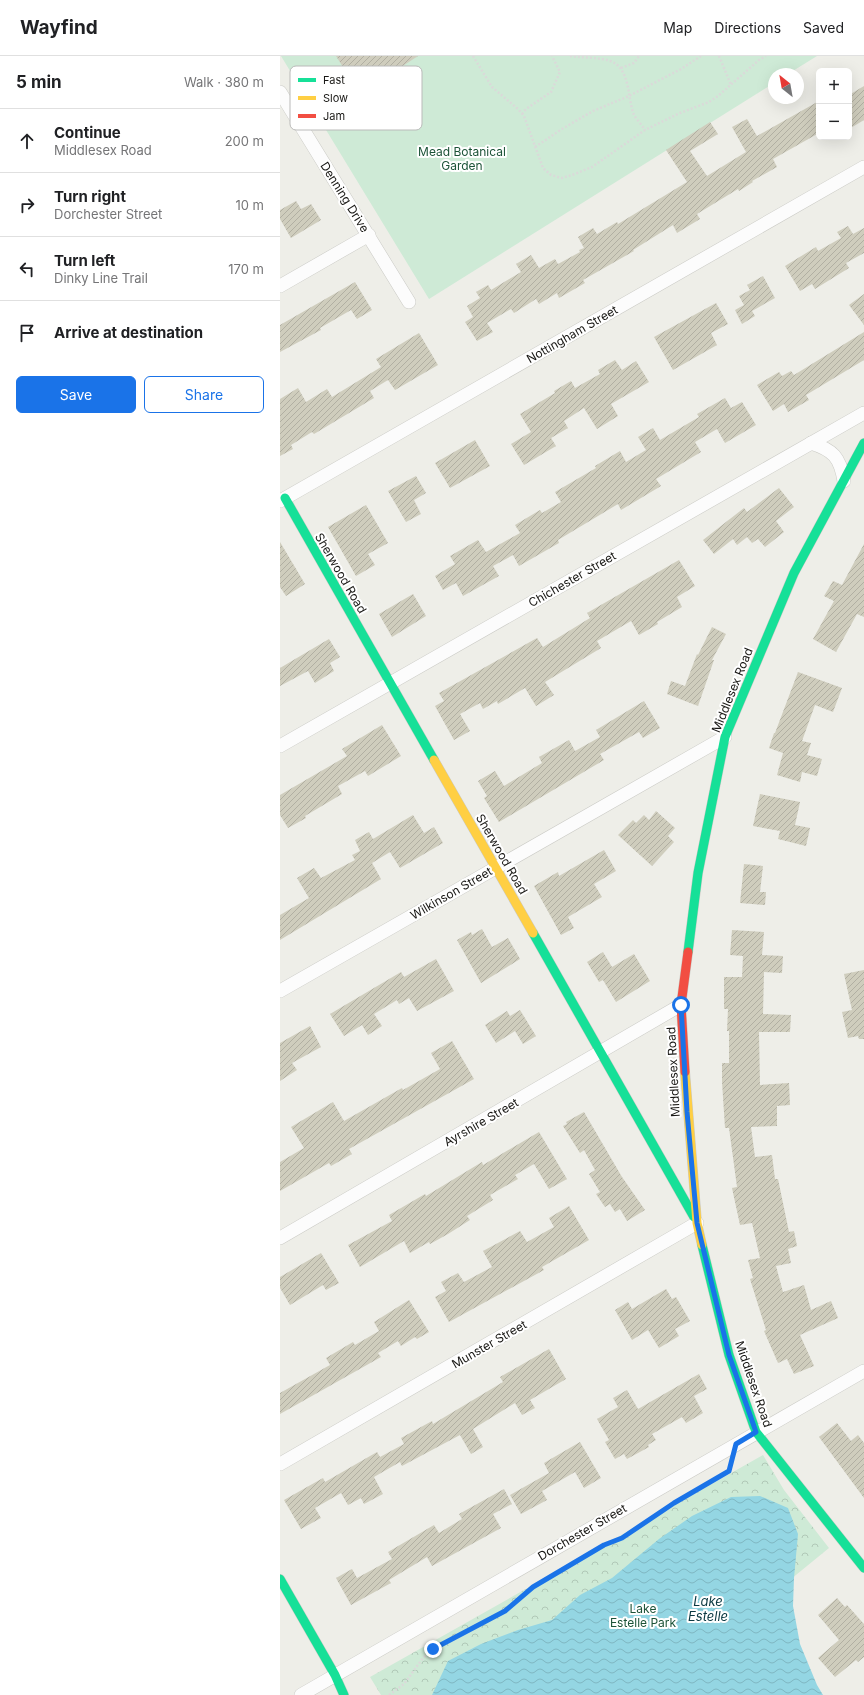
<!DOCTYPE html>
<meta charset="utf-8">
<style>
body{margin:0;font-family:Inter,sans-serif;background:#f6f6f6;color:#202124}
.controls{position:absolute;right:12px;top:12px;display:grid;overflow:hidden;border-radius:6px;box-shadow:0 4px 16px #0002}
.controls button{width:36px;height:36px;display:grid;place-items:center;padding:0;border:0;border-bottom:1px solid #e0e0e0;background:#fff;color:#202124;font:20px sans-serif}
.compass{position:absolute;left:488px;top:12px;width:36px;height:36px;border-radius:50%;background:#fff;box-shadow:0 4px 16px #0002;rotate:329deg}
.stop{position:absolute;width:12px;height:12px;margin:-9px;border:3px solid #1a73e8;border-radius:50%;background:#fff}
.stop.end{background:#1a73e8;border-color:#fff;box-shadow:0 1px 4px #0008}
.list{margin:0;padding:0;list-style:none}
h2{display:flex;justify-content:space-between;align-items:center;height:52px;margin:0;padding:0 16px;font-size:17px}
h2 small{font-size:13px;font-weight:400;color:#757577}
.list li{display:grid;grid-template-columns:26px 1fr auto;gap:12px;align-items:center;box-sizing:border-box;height:64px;padding:0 16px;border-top:1px solid #e0e0e0}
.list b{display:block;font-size:15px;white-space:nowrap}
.list p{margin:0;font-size:13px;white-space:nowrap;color:#757577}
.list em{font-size:13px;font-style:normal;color:#757577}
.actions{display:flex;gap:8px;padding:12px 16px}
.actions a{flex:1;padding:9px 0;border:1px solid #1a73e8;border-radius:6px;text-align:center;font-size:14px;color:#1a73e8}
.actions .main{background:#1a73e8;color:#fff}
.icon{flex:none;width:22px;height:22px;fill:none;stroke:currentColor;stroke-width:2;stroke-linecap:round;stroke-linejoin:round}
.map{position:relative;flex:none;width:584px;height:1639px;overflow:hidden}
header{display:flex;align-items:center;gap:24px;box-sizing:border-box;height:56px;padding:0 20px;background:#fff;border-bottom:1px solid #e0e0e0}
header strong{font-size:19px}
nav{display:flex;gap:22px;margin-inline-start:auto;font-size:14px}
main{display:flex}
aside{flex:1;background:#fff}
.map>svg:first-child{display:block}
</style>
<header>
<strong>Wayfind</strong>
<nav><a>Map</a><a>Directions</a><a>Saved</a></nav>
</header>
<main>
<aside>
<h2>5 min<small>Walk · 380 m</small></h2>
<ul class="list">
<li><svg class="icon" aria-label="ahead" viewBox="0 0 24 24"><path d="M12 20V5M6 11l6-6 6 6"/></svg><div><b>Continue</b><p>Middlesex Road</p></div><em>200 m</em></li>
<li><svg class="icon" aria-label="right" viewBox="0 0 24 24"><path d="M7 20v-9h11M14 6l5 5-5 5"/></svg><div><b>Turn right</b><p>Dorchester Street</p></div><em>10 m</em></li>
<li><svg class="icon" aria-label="left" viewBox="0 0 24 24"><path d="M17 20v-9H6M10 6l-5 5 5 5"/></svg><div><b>Turn left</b><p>Dinky Line Trail</p></div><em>170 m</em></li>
<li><svg class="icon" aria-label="arrive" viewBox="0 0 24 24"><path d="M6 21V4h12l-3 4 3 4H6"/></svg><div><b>Arrive at destination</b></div></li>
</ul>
<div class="actions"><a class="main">Save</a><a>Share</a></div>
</aside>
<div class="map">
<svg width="584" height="1639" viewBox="0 0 584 1639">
<defs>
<pattern id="forest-crowns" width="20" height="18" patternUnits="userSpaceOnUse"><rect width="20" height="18" fill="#ceead6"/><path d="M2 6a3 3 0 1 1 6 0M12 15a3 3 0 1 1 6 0" fill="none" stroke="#b0c8b7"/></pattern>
<pattern id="water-waves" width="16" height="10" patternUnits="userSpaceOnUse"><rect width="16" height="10" fill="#94d6e3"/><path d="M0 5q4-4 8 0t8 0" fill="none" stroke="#7fb7c2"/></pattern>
<pattern id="building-hatch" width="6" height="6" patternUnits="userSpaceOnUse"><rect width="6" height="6" fill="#cfcdbd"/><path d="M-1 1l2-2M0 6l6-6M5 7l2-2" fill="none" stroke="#b1afa2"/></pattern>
</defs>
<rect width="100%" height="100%" fill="#eeeee8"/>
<polygon fill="url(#forest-crowns)" points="483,1399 504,1434 549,1492 440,1581 178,1639 101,1639 90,1621"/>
<polygon fill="#ceead6" points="1,0 537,0 508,18 494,18 494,27 149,243"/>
<polygon fill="url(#water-waves)" points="480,1440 508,1452 518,1478 514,1522 513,1550 520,1588 537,1629 543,1639 152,1639 168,1605 201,1588 238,1574 272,1564 300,1539 332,1522 379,1483 412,1460 451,1441"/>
<g fill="url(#building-hatch)">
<polygon points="56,0 138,0 103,23 109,33 86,48"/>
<polygon points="584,30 584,64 569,73 569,39"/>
<polygon points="539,45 539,77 493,103 497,111 472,125 473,126 459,135 458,133 417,158 420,163 397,177 393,169 353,194 354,195 303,224 305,227 279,242 277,237 259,248 256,243 234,257 231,253 207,267 213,276 197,285 185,266 193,261 187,250 200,242 196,236 208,229 211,234 241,216 236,208 251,199 259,212 275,203 278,208 300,196 299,194 304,192 298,181 313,172 317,178 337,166 338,168 407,126 386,94 430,66 438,78 410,95 427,120 466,96 452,71 467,63 477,80"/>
<polygon points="16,145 21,153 31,148 41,164 11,182 0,163 0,154"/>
<polygon points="568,170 573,178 584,172 584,197 566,207 569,212 535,233 532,228 520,235 505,210 536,191 538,195 561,182 557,176"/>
<polygon points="483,220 495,242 472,255 475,260 462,268 455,254 464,249 459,240 470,234 467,229"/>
<polygon points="75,226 92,254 77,263 71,254 40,272 41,274 0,296 0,269"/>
<polygon points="584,238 584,269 569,249"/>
<polygon points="436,247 448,268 431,277 437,289 393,314 374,281"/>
<polygon points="584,276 584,304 526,339 529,344 508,356 504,348 493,355 477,329 499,316 502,320 511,315 514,319"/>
<polygon points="139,277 158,309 115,334 108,324 90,335 94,342 34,378 32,376 11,389 13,393 0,400 0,343 18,332 26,346 47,333 52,341 101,311 96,303"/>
<polygon points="335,304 342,314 356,305 369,326 331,348 338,360 317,373 304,352 284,365 288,372 271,382 276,390 244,409 231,388 251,376 240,358 275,337 274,335 291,325 295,332 320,318 318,314"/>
<polygon points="445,342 451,352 462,346 476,369 445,387 437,373 415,386 421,396 376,423 381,430 341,454 338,448 278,484 279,487 239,510 233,499 213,510 219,520 183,540 176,527 163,534 155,520 175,508 170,500 198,484 206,496 240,477 235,469 260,454 262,457 281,446 275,436 316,412 315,410 340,395 346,406 366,394 358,381 373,372 380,384 419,361 417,358"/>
<polygon points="195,384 210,410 170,432 155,407"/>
<polygon points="136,420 146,437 134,444 141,458 126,466 108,435"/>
<polygon points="499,432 514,451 496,465 504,476 485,491 478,483 472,487 467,481 457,489 453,483 434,498 423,484 464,452 467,456"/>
<polygon points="86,449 108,487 88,498 95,509 76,520 48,471"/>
<polygon points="0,486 25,528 6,540 0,531"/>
<polygon points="584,488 584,561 577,558 556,596 533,583 554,545 544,540 553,525 562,529"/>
<polygon points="399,504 415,530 397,541 402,551 377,566 378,568 359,579 351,565 317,585 321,592 265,626 274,639 256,650 245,632 218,648 217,645 203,653 200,647 180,658 190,675 174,684 155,650 164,645 159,637 257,582 263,591 310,562 307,557"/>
<polygon points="133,538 146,560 112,581 99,558"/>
<polygon points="432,571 446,578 432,604 434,604 418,650 387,638 391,625 405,630 417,598 418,599"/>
<polygon points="49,583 60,601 50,607 54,615 35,627 28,615 0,630 0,612"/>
<polygon points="518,616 562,632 553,656 535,649 522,685 531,687 527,699 542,703 537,720 522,716 520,726 497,719 503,697 489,692 494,677 495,677"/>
<polygon points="364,645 380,672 363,682 359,676 320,698 324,704 219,766 204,742 207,740 198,725 215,715 224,730 262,707 259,701 289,684 295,695 320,681 316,674"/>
<polygon points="102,669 121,700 88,720 85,715 58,730 62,738 25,760 26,762 8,772 0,759 0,739 67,700 62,693"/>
<polygon points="480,738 520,746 515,769 530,772 526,790 498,783 500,775 473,770"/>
<polygon points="376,755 395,772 388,780 394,786 372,810 338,779 353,764 356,767 364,759 369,764"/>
<polygon points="133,759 144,777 154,771 163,787 120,812 110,796 92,807 101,823 0,884 0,859 29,842 17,822 34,812 41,822 75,804 72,799 80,795 75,784 89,776 93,783"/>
<polygon points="324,794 336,815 314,828 322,841 288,861 294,872 281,879 254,830 278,816 279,820"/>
<polygon points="464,808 483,810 480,836 486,836 485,849 460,847"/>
<polygon points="202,873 212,891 228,882 240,903 201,927 177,884 191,876 192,879"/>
<polygon points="452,874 484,876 482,899 503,900 502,917 484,916 483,958 511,959 510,976 479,976 480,1029 509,1027 510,1049 497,1050 497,1070 471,1071 475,1101 492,1099 495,1123 498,1123 509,1176 514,1175 517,1190 508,1193 511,1207 496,1210 503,1236 524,1229 531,1254 551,1245 558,1262 520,1279 534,1310 514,1318 507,1303 498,1307 484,1275 486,1274 470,1223 473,1222 468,1204 480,1202 472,1167 460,1169 452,1132 457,1131 449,1072 445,1072 442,1026 442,1007 449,1007 449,975 447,975 448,953 444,953 444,921 462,921 463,900 450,899"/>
<polygon points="323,896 332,911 354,898 370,925 336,946 323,924 319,926 307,906"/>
<polygon points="156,903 174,935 137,955 129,942 119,948 117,944 94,958 102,970 88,979 82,969 64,980 50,958 121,916 124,921"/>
<polygon points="584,914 584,983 579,983 578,980 568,982 562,956 572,954 564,918"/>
<polygon points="240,954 256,980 243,988 235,975 216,987 205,969 227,955 230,960"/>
<polygon points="30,970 41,991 12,1007 17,1014 0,1025 0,987"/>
<polygon points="172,985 194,1023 69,1093 72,1098 51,1110 49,1107 0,1135 0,1106 24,1092 11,1071 53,1046 64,1065 122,1032 123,1034 160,1013 151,997"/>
<polygon points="304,1056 342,1121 365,1154 347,1165 340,1153 335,1156 330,1148 325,1151 316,1138 320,1136 309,1118 315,1114 304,1094 300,1097 283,1070 287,1068 286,1066"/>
<polygon points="259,1076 287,1123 269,1133 254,1108 235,1119 238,1123 210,1139 213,1144 187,1160 190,1164 168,1178 150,1188 149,1186 130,1197 124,1185 80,1211 68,1189 112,1165 109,1159 145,1138 146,1140 202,1106 203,1109"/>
<polygon points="289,1150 309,1184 262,1211 264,1214 169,1266 155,1241 166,1235 161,1226 178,1217 184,1226 212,1211 203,1195 240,1175 247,1186 274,1171 269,1162"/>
<polygon points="41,1197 59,1227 46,1234 43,1229 10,1249 0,1232 0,1221"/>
<polygon points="386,1233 392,1243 396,1241 410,1265 395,1273 399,1280 379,1292 368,1274 352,1284 335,1254 348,1246 352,1253"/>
<polygon points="129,1244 149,1276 137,1283 135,1281 121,1290 118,1285 98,1297 101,1301 0,1358 0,1337 50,1309 46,1302 73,1286 75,1289 99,1275 94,1266"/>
<polygon points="269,1293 286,1323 250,1344 255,1352 242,1359 235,1347 193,1373 203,1391 191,1398 180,1379 122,1410 120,1406 94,1421 103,1438 84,1448 81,1442 68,1449 61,1437 35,1452 41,1462 21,1473 4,1444 43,1422 45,1426 97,1396 100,1401 124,1388 121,1382 152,1365 153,1368 223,1326 220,1321"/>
<polygon points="419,1318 427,1333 414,1340 423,1357 406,1367 402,1361 372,1378 376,1384 368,1389 369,1391 347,1403 344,1398 335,1403 325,1386 329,1384 317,1363 338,1351 333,1342 347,1334 358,1353"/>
<polygon points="557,1367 571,1385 578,1379 584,1387 584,1442 539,1381"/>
<polygon points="300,1386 321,1422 304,1432 295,1416 262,1435 267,1444 241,1458 230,1439 269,1417 264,1407"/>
<polygon points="224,1433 232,1448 213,1458 221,1472 152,1510 147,1501 109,1524 111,1527 71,1549 56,1522 72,1513 77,1522 112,1503 108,1496 154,1469 159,1477 182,1463 179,1458"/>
<polygon points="557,1542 565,1551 567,1549 584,1568 584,1601 578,1606 576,1604 555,1621 538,1602 559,1584 538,1559"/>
</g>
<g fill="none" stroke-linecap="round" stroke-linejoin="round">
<g stroke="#cacac5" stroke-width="14">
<g id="street">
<polyline points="0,36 129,246"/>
<polyline points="0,230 89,179"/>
<path d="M531,387C553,394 560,401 564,425"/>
<polyline points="0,445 584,111"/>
<polyline points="0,690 584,357"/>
<polyline points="0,935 445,681"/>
<polyline points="0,1182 401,949"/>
<polyline points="0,1408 417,1167"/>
<polyline points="21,1639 584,1315"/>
</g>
</g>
<g stroke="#cacac5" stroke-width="10">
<g id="fast">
<polyline points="5,442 154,704"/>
<polyline points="253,877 414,1161"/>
<polyline points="408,896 418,817 445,681 514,517 584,387"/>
<polyline points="422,1189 449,1299 476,1376 584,1512"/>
<polyline points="0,1523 55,1619 64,1639"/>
</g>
</g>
<g stroke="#cacac5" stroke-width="10">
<g id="slow">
<polyline points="154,704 253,877"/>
<polyline points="405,1016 417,1167 422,1189"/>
</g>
</g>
<g stroke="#cacac5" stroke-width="10">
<polyline id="jam" points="405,1016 401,949 408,896"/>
</g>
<g stroke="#dadad9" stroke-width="2.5" stroke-dasharray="2 2" stroke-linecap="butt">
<polyline points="193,0 212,31 238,53 244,60 263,112 271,119 282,122 295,118 312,111 365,74 400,57 429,46 438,40 479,4 486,0"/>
<path d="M290,0C303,2 318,1 330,5C351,12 347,42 354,59C357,64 362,69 365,74"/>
<polyline points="439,0 451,29"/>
<polyline points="341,12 354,7 359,0"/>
<polyline points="242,58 246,53 271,36 280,16 272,0"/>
<polyline points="255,91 282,73 313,55 349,40 401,13 421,0"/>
<polyline points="109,1639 124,1628 143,1602 153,1593 225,1555 253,1531 324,1489 342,1482 394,1447 449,1415 451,1407"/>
</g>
<use href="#street" stroke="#fcfcfc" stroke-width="13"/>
<use href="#fast" stroke="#16e098" stroke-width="9"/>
<use href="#slow" stroke="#ffcf43" stroke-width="9"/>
<use href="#jam" stroke="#f24e42" stroke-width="9"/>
</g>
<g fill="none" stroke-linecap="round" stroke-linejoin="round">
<polyline stroke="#1a73e8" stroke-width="5" points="153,1593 225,1555 253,1531 324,1489 342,1482 394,1447 449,1415 456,1388 476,1376 449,1299 417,1167 407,1056 401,949"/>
</g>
<g text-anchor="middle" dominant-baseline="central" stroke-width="4" stroke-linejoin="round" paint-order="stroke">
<g font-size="12" fill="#1c5338" stroke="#fff">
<text x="182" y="95">Mead Botanical<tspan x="182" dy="14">Garden</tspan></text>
<text x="363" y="1552">Lake<tspan x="363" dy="14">Estelle Park</tspan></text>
</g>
<g font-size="12" fill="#191815" stroke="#fff">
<text transform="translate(65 141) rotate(58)">Denning Drive</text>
<text transform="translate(292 278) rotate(-30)">Nottingham Street</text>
<text transform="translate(61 517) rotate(60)">Sherwood Road</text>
<text transform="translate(292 523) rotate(-30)">Chichester Street</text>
<text transform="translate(452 634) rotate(-68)">Middlesex Road</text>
<text transform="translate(222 798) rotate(60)">Sherwood Road</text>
<text transform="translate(171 837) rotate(-30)">Wilkinson Street</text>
<text transform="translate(393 1016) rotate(-93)">Middlesex Road</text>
<text transform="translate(201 1066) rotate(-30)">Ayrshire Street</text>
<text transform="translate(209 1288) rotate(-30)">Munster Street</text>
<text transform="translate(474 1328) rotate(71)">Middlesex Road</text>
<text transform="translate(302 1476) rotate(-30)">Dorchester Street</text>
</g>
<g font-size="13" font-style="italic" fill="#0b3942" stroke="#fff">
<text x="428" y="1545">Lake<tspan x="428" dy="15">Estelle</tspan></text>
</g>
</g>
<rect x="10" y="10" width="132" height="64" rx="6" fill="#fff" stroke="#babab9" stroke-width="1"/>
<rect x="18" y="22" width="18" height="4" fill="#16e098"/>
<rect x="18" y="40" width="18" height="4" fill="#ffcf43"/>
<rect x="18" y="58" width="18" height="4" fill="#f24e42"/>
<g font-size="11" fill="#191815">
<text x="43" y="28">Fast</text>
<text x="43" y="46">Slow</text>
<text x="43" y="64">Jam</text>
</g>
</svg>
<div class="controls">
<button>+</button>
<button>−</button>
</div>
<svg class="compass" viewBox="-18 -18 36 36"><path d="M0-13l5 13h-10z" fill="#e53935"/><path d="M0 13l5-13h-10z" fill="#757577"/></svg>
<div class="stop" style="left:401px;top:949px"></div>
<div class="stop end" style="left:153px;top:1593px"></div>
</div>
</main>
